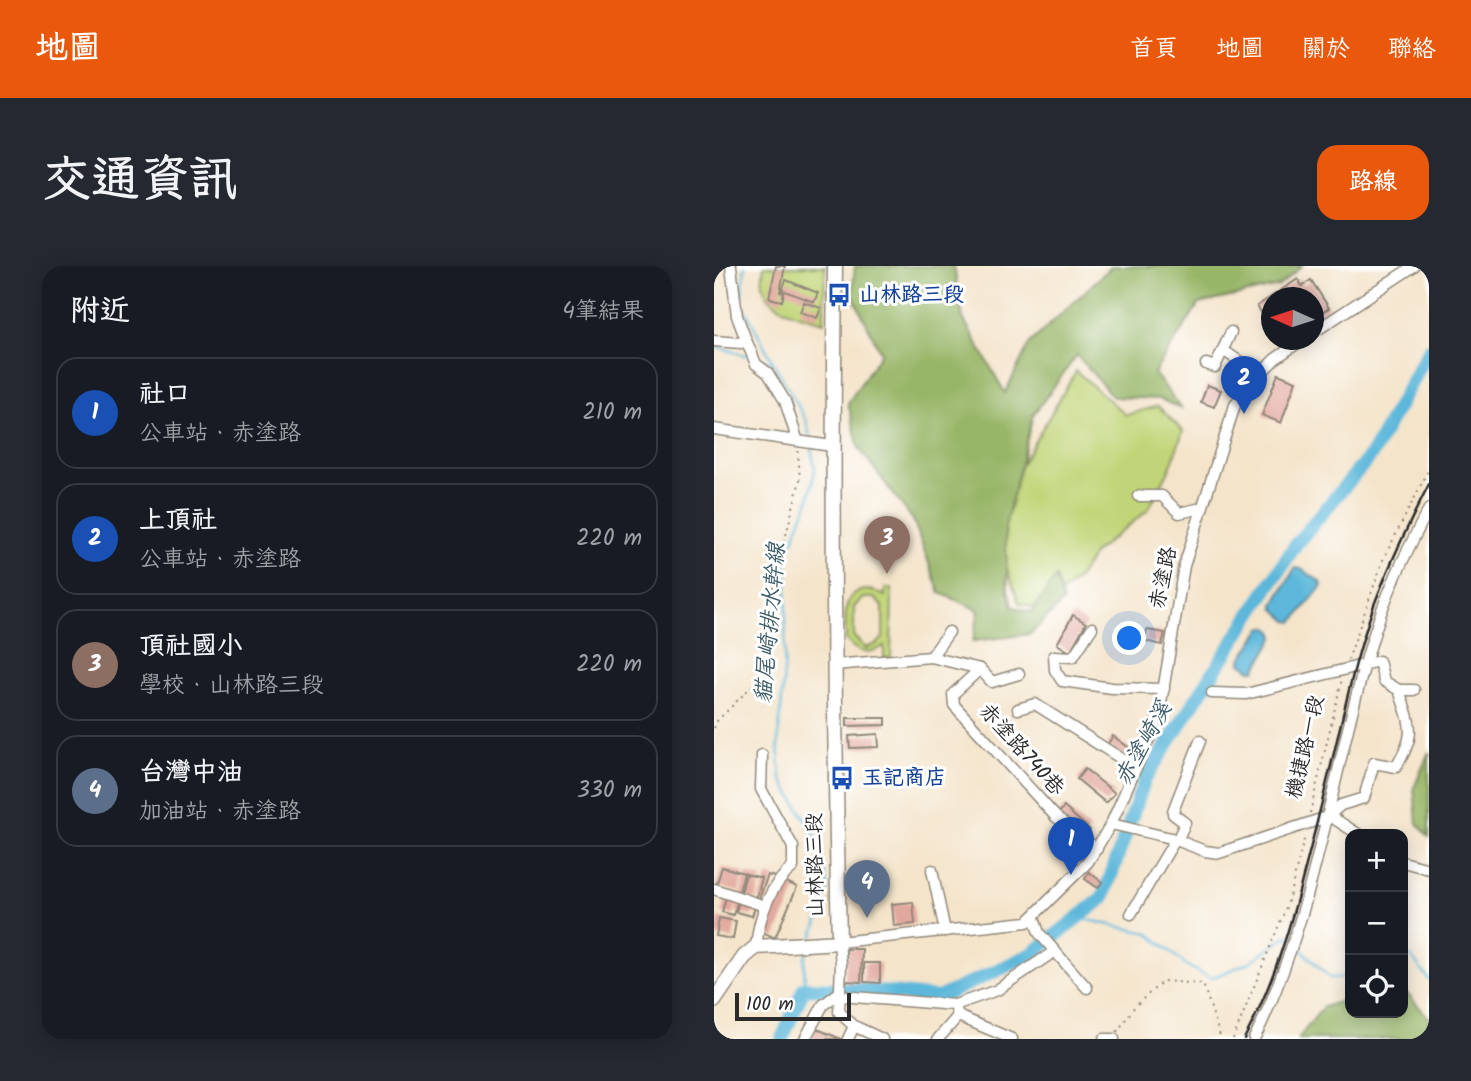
<!DOCTYPE html>
<html lang="zh-TW">
<meta charset="utf-8">
<style>
body{margin:0;font-family:Kalam,"LXGW WenKai TC",sans-serif;background:#242831;color:#f1f3f6}
.controls{position:absolute;right:21px;bottom:21px;display:grid;overflow:hidden;border-radius:14px;box-shadow:0 4px 18px #0003}
.controls button{width:63px;height:63px;display:grid;place-items:center;padding:0;border:0;border-bottom:2px solid #363941;background:#171b24;color:#f1f3f6;font:35px sans-serif}
.compass{position:absolute;left:547px;top:21px;width:63px;height:63px;border-radius:50%;background:#171b24;box-shadow:0 4px 18px #0003;rotate:273deg}
.scale{position:absolute;left:21px;bottom:18px;width:116px;box-sizing:border-box;padding-left:7px;border:4px solid #2b2b2b;border-top:0;font-size:19px;line-height:24px;white-space:nowrap;color:#2b2b2b;-webkit-text-stroke:5px #fff;paint-order:stroke}
.you{position:absolute;left:416px;top:373px;width:24px;height:24px;margin:-18px;border:5px solid #fff;border-radius:50%;background:#1a73e8;box-shadow:0 0 0 10px #1a73e833}
.badge{display:grid;place-items:center;width:46px;height:46px;border-radius:50%;background:#ea580c;color:#fff;font-size:23px;font-weight:700}
.pin{position:absolute;translate:-50% -58px;filter:drop-shadow(0 2px 4px #0008)}
.pin::after{content:'';position:absolute;top:37px;width:24px;height:21px;background:inherit;clip-path:polygon(0 0,100% 0,50% 100%)}
.list{margin:0;padding:0;list-style:none}
h2{display:flex;justify-content:space-between;align-items:center;height:91px;margin:0;padding:0 28px;font-size:30px}
h2 small{font-size:23px;font-weight:400;color:#9ea1a6}
.list li{display:grid;grid-template-columns:46px 1fr auto;gap:21px;align-items:center;box-sizing:border-box;height:112px;margin:0 14px 14px;padding:0 14px;border:2px solid #363941;border-radius:21px}
.list b{display:block;font-size:26px;white-space:nowrap}
.list p{margin:0;font-size:23px;white-space:nowrap;color:#9ea1a6}
.list em{font-size:23px;font-style:normal;color:#9ea1a6}
.icon{flex:none;width:38px;height:38px;fill:none;stroke:currentColor;stroke-width:2;stroke-linecap:round;stroke-linejoin:round}
.map{position:relative;flex:none;width:715px;height:773px;overflow:hidden;border-radius:21px}
header{display:flex;align-items:center;gap:42px;box-sizing:border-box;height:98px;padding:0 35px;background:#ea580c;color:#fff}
header strong{font-size:33px}
nav{display:flex;gap:38px;margin-inline-start:auto;font-size:24px}
.intro{display:flex;align-items:center;justify-content:space-between;box-sizing:border-box;height:168px;padding:0 42px}
h1{margin:0;font-size:49px}
.button{padding:18px 32px;border-radius:21px;background:#ea580c;color:#fff;font-size:24px;font-weight:700}
main{display:flex;gap:42px;padding:0 42px}
aside{flex:1;background:#171b24;border-radius:21px;box-shadow:0 4px 18px #0003}
.map>svg:first-child{display:block}
</style>
<header>
<strong>地圖</strong>
<nav><a>首頁</a><a>地圖</a><a>關於</a><a>聯絡</a></nav>
</header>
<div class="intro"><h1>交通資訊</h1><a class="button">路線</a></div>
<main>
<aside>
<h2>附近<small>4筆結果</small></h2>
<ul class="list">
<li><span class="badge" style="background:#1a4fb4">1</span><div><b>社口</b><p>公車站 · 赤塗路</p></div><em>210 m</em></li>
<li><span class="badge" style="background:#1a4fb4">2</span><div><b>上頂社</b><p>公車站 · 赤塗路</p></div><em>220 m</em></li>
<li><span class="badge" style="background:#8d6e63">3</span><div><b>頂社國小</b><p>學校 · 山林路三段</p></div><em>220 m</em></li>
<li><span class="badge" style="background:#5c6f8a">4</span><div><b>台灣中油</b><p>加油站 · 赤塗路</p></div><em>330 m</em></li>
</ul>
</aside>
<div class="map">
<svg width="715" height="773" viewBox="0 0 715 773">
<rect width="100%" height="100%" fill="#fff"/>
<filter id="ink" filterUnits="userSpaceOnUse"><feTurbulence type="fractalNoise" baseFrequency=".0143" numOctaves="2"/><feDisplacementMap in="SourceGraphic" scale="14" xChannelSelector="R" yChannelSelector="G"/><feConvolveMatrix kernelMatrix="1 2 1 2 8 2 1 2 1" color-interpolation-filters="sRGB"/></filter>
<filter id="wash" filterUnits="userSpaceOnUse"><feTurbulence type="fractalNoise" baseFrequency=".00686" numOctaves="4" result="noise"/><feDisplacementMap in="SourceGraphic" scale="28" xChannelSelector="R" yChannelSelector="G"/><feGaussianBlur stdDeviation="1.57" result="paint"/><feColorMatrix in="noise" values="0 0 0 0 0 0 0 0 0 0 0 0 0 0 0 0 0 1.4 0 .05"/><feComposite in="paint" operator="in"/></filter>
<g filter="url(#wash)">
<rect width="100%" height="100%" fill="#f4e4ca"/>
<g fill="#c1d578" stroke="#768052" stroke-width="2" fill-rule="evenodd">
<path d="M50,0H111L110,56C90,50 56,44 50,22C47,15 49,7 50,0Z"/>
<polygon points="362,105 412,149 444,140 469,165 457,200 434,244 380,287 365,311 328,344 305,337 276,252"/>
<path d="M171,322H178L177,392H170V380C155,389 143,388 132,374C132,364 130,349 133,339C138,320 158,322 171,330ZM149,332H160L169,341V372L164,377L152,382L140,371V341Z"/>
</g>
<g fill="#98b668" stroke="#62704a" stroke-width="2">
<polygon points="141,0 240,0 249,52 291,127 315,78 398,0 588,0 565,20 485,38 440,107 468,143 446,133 399,131 363,89 319,149 291,261 294,324 299,341 318,346 342,311 349,336 316,368 259,375 265,344 226,327 199,254 145,182 134,137 167,87 138,28"/>
<polygon points="715,486 715,571 703,557 700,522"/>
<polygon points="689,723 715,752 715,773 584,773 609,741 636,732 636,747 689,747"/>
</g>
<g fill="#5cb7da" stroke="#447182" stroke-width="2">
<polygon points="581,302 587,303 607,316 608,320 579,356 574,355 560,342 560,338"/>
<polygon points="554,361 560,367 560,372 541,404 537,404 527,397 527,393 548,362"/>
</g>
<g fill="none" stroke-linecap="round" stroke-linejoin="round">
<g stroke="#5cb7da" stroke-width="2.5">
<polyline points="31,0 27,36 59,96 92,154 96,172"/>
<polyline points="0,80 34,90"/>
<polyline points="44,92 58,96"/>
<polyline points="97,182 101,203 95,234 74,286 70,407 64,478 67,512 105,576 114,623 99,671"/>
<polyline points="365,652 434,667 475,701 497,712 536,696 573,670 575,672"/>
<polyline points="583,679 616,712 636,711"/>
<polyline points="689,692 697,690 715,714"/>
<polyline points="90,722 91,691 94,684"/>
</g>
<polyline stroke="#5cb7da" stroke-width="14" points="68,773 90,722 147,724 224,732 318,688 389,632 431,513 582,278 658,188 715,84"/>
</g>
<g id="blocks">
<g fill="#e2a89f">
<polygon points="62,0 71,0 66,26 70,27 68,35 55,32"/>
<polygon points="584,13 588,20 597,14 615,42 600,52 600,32 558,32 558,63 543,40"/>
<polygon points="72,14 104,27 100,36 68,24"/>
<polygon points="90,36 107,42 103,52 86,46"/>
<polygon points="564,108 582,115 567,157 548,149"/>
<polygon points="493,119 507,124 500,141 487,136"/>
<polygon points="359,349 372,357 356,386 343,378"/>
<polygon points="433,364 451,367 448,379 431,375"/>
<polygon points="133,452 172,452 172,459 133,460"/>
<polygon points="164,468 165,481 136,482 135,470"/>
<polygon points="399,470 418,484 411,493 393,479"/>
<polygon points="371,503 401,527 392,537 363,513"/>
<polygon points="350,541 376,564 370,572 343,549"/>
<polygon points="347,562 365,576 358,585 339,571"/>
<polygon points="8,601 30,607 25,626 2,620"/>
<polygon points="375,606 388,616 384,622 371,613"/>
<polygon points="32,608 48,612 42,634 26,630"/>
<polygon points="54,609 61,611 52,636 45,633"/>
<polygon points="68,614 83,621 61,672 46,665"/>
<polygon points="12,631 24,635 19,649 8,646"/>
<polygon points="25,634 42,638 38,650 22,646"/>
<polygon points="199,636 201,658 180,660 178,638"/>
<polygon points="5,652 22,655 19,673 2,670"/>
<polygon points="132,683 148,683 147,716 131,715"/>
<polygon points="150,697 166,697 166,717 150,716"/>
<polygon points="101,762 127,773 96,773"/>
</g>
</g>
</g>
<g filter="url(#ink)">
<use href="#blocks" fill-opacity="0" stroke="#90887a" stroke-width="2"/>
<g fill="none" stroke-linecap="round" stroke-linejoin="round">
<g stroke="#90887a" stroke-width="13">
<g id="minor">
<polyline points="600,66 700,0"/>
<polyline points="32,74 42,98 54,107 71,135 83,173"/>
<polyline points="0,75 27,77 32,74 23,50 17,0"/>
<polyline points="509,84 545,109"/>
<polyline points="492,98 501,101 517,66"/>
<polyline points="0,163 118,180"/>
<polyline points="424,230 448,230 465,247 488,242"/>
<polyline points="378,362 359,391 340,390 341,404 348,415 398,422 450,423"/>
<polyline points="217,391 235,366"/>
<polyline points="119,399 217,391 266,403 278,416 305,408"/>
<polyline points="266,403 239,428 240,439 342,551 383,583"/>
<polyline points="685,424 700,424"/>
<polyline points="498,427 532,428 665,395 670,415 685,424"/>
<polyline points="304,443 321,438 422,502"/>
<path d="M614,550L627,539L650,532L660,497L682,501C703,467 697,460 685,424"/>
<polyline points="397,558 457,572 491,585 505,587 616,550 644,568"/>
<polyline points="463,575 471,557 459,548 459,545 486,475"/>
<polyline points="689,596 715,603"/>
<polyline points="218,604 231,665"/>
<polyline points="0,623 51,640"/>
<polyline points="417,648 461,574"/>
<polyline points="320,652 325,667 373,722"/>
<path d="M42,681C45,651 54,621 79,601V581L47,523L48,489"/>
<polyline points="127,730 241,739"/>
<polyline points="244,750 241,739 283,724 341,685"/>
<polyline points="244,750 298,773"/>
<polyline points="91,773 109,739 126,726"/>
<polyline points="134,773 140,760"/>
<polyline points="168,773 140,760 125,746 127,698 125,676 313,656 374,596 397,558 441,459 448,431 470,300 521,139 540,114 561,93 588,74"/>
<polyline points="224,773 244,750"/>
<polyline points="390,773 400,773"/>
<path d="M540,773C607,639 619,485 668,344C681,309 697,276 715,243"/>
</g>
</g>
<g stroke="#90887a" stroke-width="17">
<path id="major" d="M0,735L30,691L42,681L125,676C120,450 118,225 121,0"/>
</g>
<g stroke="#90887a" stroke-width="2" stroke-dasharray="2 5" stroke-linecap="butt">
<polyline points="634,394 669,294 715,203"/>
<polyline points="0,462 2,456 55,403 60,316 86,214 84,185"/>
<polyline points="596,547 628,413"/>
<polyline points="403,766 421,740 449,715 489,718 507,773"/>
<polyline points="519,773 573,639 591,570"/>
</g>
<use href="#minor" stroke="#fff" stroke-width="10"/>
<use href="#major" stroke="#fff" stroke-width="14"/>
<path stroke="#2b2b2b" stroke-width="2.5" d="M530,773C569,701 587,619 607,540C624,474 637,404 660,339C676,297 695,257 715,218"/>
</g>
</g>
<defs>
<g id="bus-bare" transform="scale(1.89)"><path d="M-5-6H5V4H4V6H2V4H-2V6H-4V4H-5ZM-3.5-4V0h7V-4ZM-3.5 1.2v1.5H-2V1.2ZM2 1.2v1.5H3.5V1.2Z" fill="#1a4fb4" stroke="#fff" stroke-width="2.5" paint-order="stroke"/></g>
</defs>
<g fill-rule="evenodd">
<use href="#bus-bare" x="125" y="29"/>
<use href="#bus-bare" x="128" y="512"/>
</g>
<g text-anchor="middle" dominant-baseline="central" stroke-width="6" stroke-linejoin="round" paint-order="stroke">
<g font-size="21" font-weight="bold" fill="#164399" stroke="#fff" text-anchor="start">
<text x="145" y="29">山林路三段</text>
<text x="148" y="512">玉記商店</text>
</g>
<g font-size="21" fill="#2b2b2b" stroke="#fff">
<text transform="translate(450 312) rotate(-78)">赤塗路</text>
<text transform="translate(592 481) rotate(-77)">機捷路一段</text>
<text transform="translate(307 484) rotate(48)">赤塗路740巷</text>
<text transform="translate(102 599) rotate(-91)">山林路三段</text>
</g>
<g font-size="23" font-style="italic" fill="#3c5c68" stroke="#fff">
<text transform="translate(57 357) rotate(-85)">貓尾崎排水幹線</text>
<text transform="translate(430 478) rotate(-61)">赤塗崎溪</text>
</g>
</g>
</svg>
<div class="controls">
<button>+</button>
<button>−</button>
<button><svg class="icon" aria-label="locate" viewBox="0 0 24 24"><circle cx="12" cy="12" r="6"/><path d="M12 2v4M12 18v4M2 12h4M18 12h4"/></svg></button>
</div>
<svg class="compass" viewBox="-18 -18 36 36"><path d="M0-13l5 13h-10z" fill="#e53935"/><path d="M0 13l5-13h-10z" fill="#9ea1a6"/></svg>
<div class="scale">100 m</div>
<div class="you"></div>
<div class="pin badge" style="left:357px;top:609px;background:#1a4fb4">1</div>
<div class="pin badge" style="left:530px;top:148px;background:#1a4fb4">2</div>
<div class="pin badge" style="left:173px;top:308px;background:#8d6e63">3</div>
<div class="pin badge" style="left:153px;top:652px;background:#5c6f8a">4</div>
</div>
</main>
